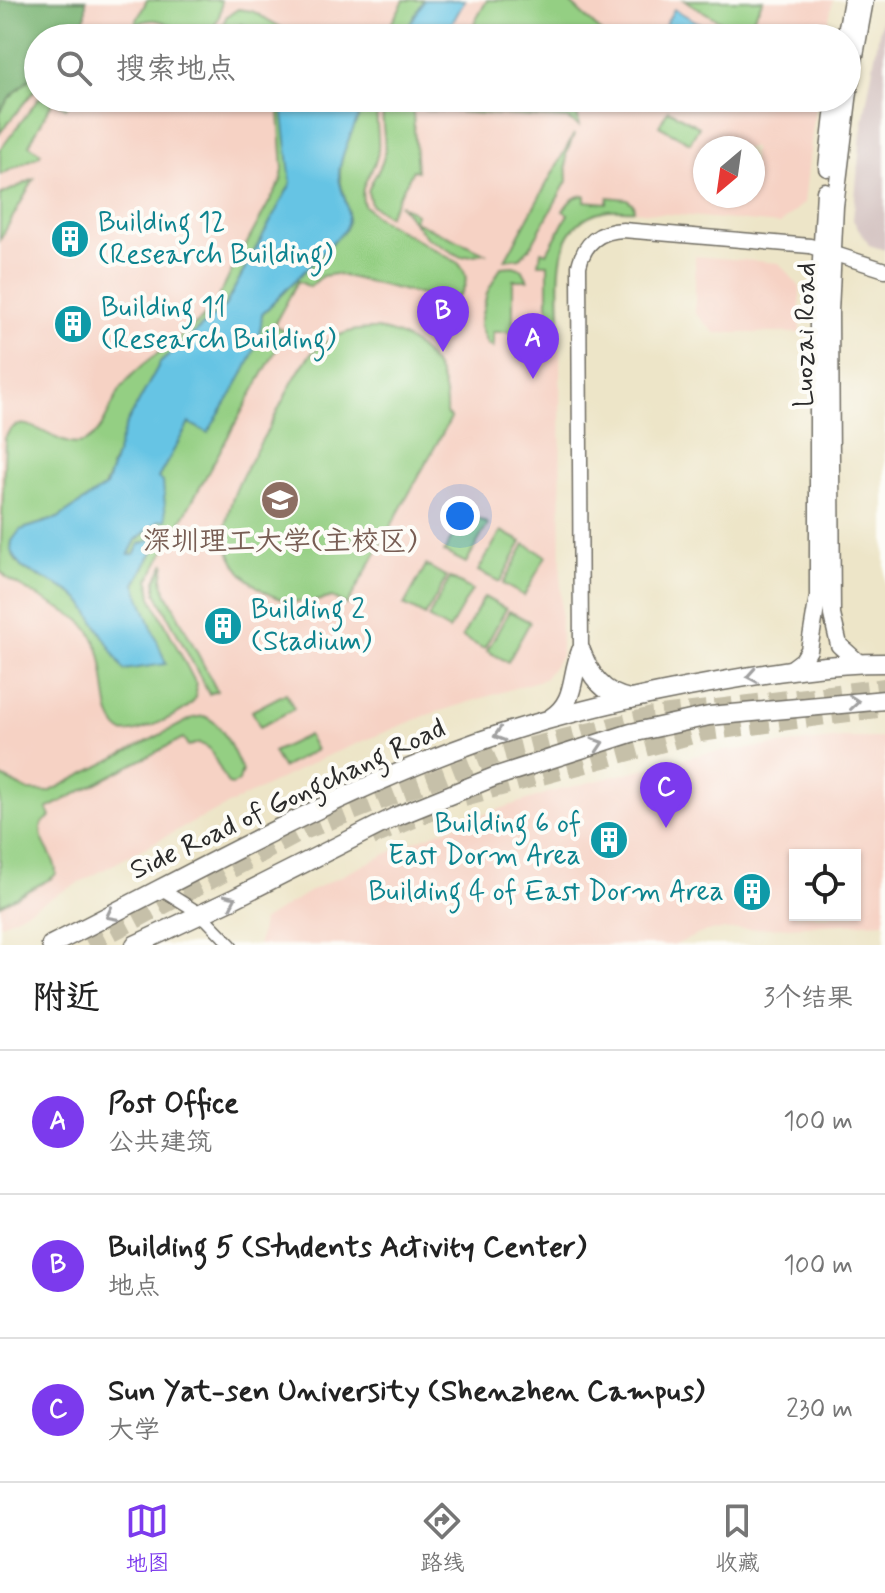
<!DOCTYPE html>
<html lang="zh">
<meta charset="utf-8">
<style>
body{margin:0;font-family:Mynerve,"LXGW WenKai TC",sans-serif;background:#f6f6f6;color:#222}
.controls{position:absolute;right:24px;bottom:24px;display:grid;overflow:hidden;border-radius:0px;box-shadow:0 2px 6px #0004}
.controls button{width:72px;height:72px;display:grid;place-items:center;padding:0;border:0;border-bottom:2px solid #e0e0e0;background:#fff;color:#222;font:40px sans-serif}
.compass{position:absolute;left:693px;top:136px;width:72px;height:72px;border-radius:50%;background:#fff;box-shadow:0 2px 6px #0004;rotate:209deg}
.you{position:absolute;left:460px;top:516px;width:28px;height:28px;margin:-20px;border:6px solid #fff;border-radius:50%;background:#1a73e8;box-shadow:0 0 0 12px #1a73e833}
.badge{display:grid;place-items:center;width:52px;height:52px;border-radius:50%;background:#7c3aed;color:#fff;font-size:26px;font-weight:700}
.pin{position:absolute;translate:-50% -66px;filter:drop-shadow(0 2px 4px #0008)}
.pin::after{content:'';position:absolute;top:42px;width:28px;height:24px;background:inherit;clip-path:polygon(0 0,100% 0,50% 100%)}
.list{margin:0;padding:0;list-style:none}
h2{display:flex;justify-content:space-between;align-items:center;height:104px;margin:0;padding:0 32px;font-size:34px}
h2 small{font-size:26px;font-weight:400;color:#767676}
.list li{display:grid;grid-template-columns:52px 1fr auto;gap:24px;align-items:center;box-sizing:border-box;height:144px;padding:0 32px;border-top:2px solid #e0e0e0}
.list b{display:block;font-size:30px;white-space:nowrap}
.list p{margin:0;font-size:26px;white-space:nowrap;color:#767676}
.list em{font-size:26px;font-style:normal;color:#767676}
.icon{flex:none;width:44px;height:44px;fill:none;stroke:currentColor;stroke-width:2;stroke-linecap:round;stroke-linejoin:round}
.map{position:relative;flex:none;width:885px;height:945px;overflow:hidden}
.search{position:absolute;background:#fff;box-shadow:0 2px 6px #0004;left:24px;right:24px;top:24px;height:88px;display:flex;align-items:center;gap:20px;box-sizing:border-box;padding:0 28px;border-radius:44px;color:#767676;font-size:30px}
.sheet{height:536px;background:#fff}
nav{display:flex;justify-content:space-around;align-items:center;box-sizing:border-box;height:112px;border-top:2px solid #e0e0e0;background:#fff;font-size:22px;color:#767676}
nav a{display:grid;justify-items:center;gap:4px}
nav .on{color:#7c3aed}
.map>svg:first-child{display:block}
</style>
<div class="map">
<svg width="885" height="945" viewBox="0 0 885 945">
<rect width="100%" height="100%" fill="#fdfcf7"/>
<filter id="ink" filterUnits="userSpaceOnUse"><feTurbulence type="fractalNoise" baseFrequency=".0125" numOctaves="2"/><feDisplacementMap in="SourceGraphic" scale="16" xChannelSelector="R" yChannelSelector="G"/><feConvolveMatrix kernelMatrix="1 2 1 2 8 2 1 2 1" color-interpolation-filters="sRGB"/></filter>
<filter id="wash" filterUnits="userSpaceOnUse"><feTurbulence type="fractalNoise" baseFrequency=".006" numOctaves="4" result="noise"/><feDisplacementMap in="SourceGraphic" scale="32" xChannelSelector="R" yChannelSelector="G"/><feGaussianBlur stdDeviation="1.8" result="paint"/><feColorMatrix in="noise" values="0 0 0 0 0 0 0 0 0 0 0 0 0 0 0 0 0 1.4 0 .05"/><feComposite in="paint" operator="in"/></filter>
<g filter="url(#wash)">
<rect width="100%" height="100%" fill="#ede5c8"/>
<g fill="#f6d2c4" fill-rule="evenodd">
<polygon points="86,0 833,0 825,38 73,38 86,15"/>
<path d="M38,71V98H816L804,203L780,224L610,209L593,214L581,221L564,243L560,257V276L561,656L544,679L427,715L324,757L176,831L0,925V112ZM705,148H753V196H705Z"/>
<polygon points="695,256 779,263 800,287 800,333 715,333 695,313"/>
<path d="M842,738H885V922L706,931L675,945H258L262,921L312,890L407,844L488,813L551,792L706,753ZM855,855V915H795V855Z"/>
</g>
<polygon fill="#d1bfbe" points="885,0 885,250 869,245 853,220 861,133"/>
<g fill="#94cf83" stroke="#607d57" stroke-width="2">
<path d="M147,0H221C222,9 220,17 215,25C192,56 163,0 133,28Z"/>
<polygon points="404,0 424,0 402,38 379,38 389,28"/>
<polygon points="487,0 567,0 600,31 605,38 466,38"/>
<polygon points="684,0 763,0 744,35"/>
<polygon points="238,9 252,11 300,38 269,38 241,24 239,27 255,38 218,38 226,17"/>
<polygon points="38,71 38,86 0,133 0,112 9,98"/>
<polygon points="39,98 72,98 66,108 53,101 29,145 41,153 39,156 0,175 0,150"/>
<path d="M278,98H281L292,175L290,186L225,306L160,363L111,467L113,468L103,489L58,518L26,528L12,541C7,575 52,577 72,593C96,611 109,645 124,670L135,584L162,536L140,544L134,554H128L136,540L160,520L158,478L231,346L346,228C353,204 338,192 340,171C341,150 358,119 366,98H381C371,117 382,137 377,156C373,174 357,184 364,205L376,217L458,263C472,277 466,296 447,301L336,274L322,276L310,287L298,281L274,325L286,332L149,579L151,597L196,684C197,691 197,697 192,703C182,714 135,736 122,732C94,713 118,648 77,618L9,580L0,571L5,438C23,398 62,461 90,439C106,427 111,402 122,387C141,359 188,337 210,310C220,297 226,281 234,267C250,238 265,209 281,181L283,169Z"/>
<path d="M390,98H412L417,171L413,170L388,216L371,205L368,192C371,179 382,169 384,156C388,136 375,114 390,98Z"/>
<polygon points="423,98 579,98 577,107 579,126 567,119 424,110"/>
<polygon points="668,110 699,127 690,143 659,126"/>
<polygon points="574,134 566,155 567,181 530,248 520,258 505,260"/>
<polygon points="34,179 0,240 0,195"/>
<path d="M585,195V201L607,203L608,197L627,199L633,204L634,210C626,211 614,208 603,211C550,223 560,283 560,325C549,328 541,323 539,312L548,311V264H539L541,251L547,253L568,214L563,211C569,201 574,196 585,195Z"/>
<polygon points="399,204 416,214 414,221 485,253 461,257 426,237"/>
<polygon points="513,266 522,269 528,280 513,280 513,332 493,332 493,348 487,344 480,327 480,322 487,293 501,267"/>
<path d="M376,329C420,335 448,370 446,414L451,418L347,605L332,597C309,605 283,604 262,590C193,546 240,480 268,429C282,404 293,376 311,354C329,336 351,328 376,329Z"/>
<polygon points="466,512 488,524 466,563 444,552"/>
<polygon points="501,531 522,542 500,582 478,571"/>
<polygon points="525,544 546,556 524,596 503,584"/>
<polygon points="165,563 162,580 166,592 217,691 209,694 156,593 156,580"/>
<polygon points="426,565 447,577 425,616 404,605"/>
<polygon points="450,578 472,590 449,630 428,618"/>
<polygon points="484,597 506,609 484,649 462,637"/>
<polygon points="509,611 530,622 508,662 487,651"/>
<polygon points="286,693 294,709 260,727 252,711"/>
<path d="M204,716C224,723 233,753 242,770L239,781L233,785L228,784L209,748L199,743L188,746L183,738L47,809L50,817L42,823C36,842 57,855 56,874L52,878L0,905V776L29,791L49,792L193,718Z"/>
<polygon points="308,735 316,750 282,768 273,752"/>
</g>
<polygon fill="#77b271" stroke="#516e4e" stroke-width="2" points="0,0 86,0 86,15 73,38 38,38 38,71 9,98 0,112"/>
<g fill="#66c4e4" stroke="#487888" stroke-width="2">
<polygon points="424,0 465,0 444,38 402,38"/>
<polygon points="674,9 726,38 658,38"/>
<path d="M281,98H366C359,118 339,155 339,175C340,196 354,208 345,230L262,314C261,356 228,397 208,433L189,423L158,478L163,482L166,520H160L136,540L129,554H134L140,544L162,535L135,584L166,664L124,670L83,603L71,592L21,567L11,551L12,541L20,530L58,518L106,486L125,427L160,363L225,306L291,183Z"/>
</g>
</g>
<g filter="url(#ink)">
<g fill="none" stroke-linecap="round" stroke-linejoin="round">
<g stroke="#c6c0a9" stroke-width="18" stroke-dasharray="18 9" stroke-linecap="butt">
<polyline points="464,797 700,733 885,708"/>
<polyline points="372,837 437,809"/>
<polyline points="88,945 304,831 499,754 652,716 885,687"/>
</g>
<g stroke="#6f6c62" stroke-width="14">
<polyline id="minor" points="161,889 201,914 231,945"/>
</g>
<g stroke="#6f6c62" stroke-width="17">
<path id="tertiary" d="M581,651L579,266C584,243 599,231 623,230L810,246L885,270"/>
</g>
<g stroke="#6f6c62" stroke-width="19">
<g id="secondary">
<polyline points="845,38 852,0"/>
<polyline points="827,168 835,98"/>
<polyline points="859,663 839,645 832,615 830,312 835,206 850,83 865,0"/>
<polyline points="791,669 803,660 809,650 818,596 818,312 825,191"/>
</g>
</g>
<g stroke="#6f6c62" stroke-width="21">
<g id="primary">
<path d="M581,651C590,675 602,694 630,699"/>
<path d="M551,718C577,701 570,676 581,651"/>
<path d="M51,945C191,875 329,795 477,742C555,715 636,696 717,682C773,672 828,663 885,663"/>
<polyline points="135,945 233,899 395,817 494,777 631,733 709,716 885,700"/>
</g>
</g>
<use href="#minor" stroke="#fff" stroke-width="11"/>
<use href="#tertiary" stroke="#fff" stroke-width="14"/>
<use href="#secondary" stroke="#fff" stroke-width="16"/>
<use href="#primary" stroke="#fff" stroke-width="18"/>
</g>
<defs><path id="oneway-chevron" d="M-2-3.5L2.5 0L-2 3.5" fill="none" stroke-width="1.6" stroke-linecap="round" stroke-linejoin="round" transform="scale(2)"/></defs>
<g stroke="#a0a0a0">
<use href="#oneway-chevron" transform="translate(752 676) rotate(170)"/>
<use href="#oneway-chevron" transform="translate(854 702) rotate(-5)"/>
<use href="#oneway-chevron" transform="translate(499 735) rotate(162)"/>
<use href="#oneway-chevron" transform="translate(598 744) rotate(-18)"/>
<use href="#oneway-chevron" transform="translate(231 900) rotate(-25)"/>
<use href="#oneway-chevron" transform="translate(111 915) rotate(153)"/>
</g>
</g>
<defs>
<g id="building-disc" transform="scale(2)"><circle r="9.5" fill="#0f9aa8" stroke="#fdfcf7"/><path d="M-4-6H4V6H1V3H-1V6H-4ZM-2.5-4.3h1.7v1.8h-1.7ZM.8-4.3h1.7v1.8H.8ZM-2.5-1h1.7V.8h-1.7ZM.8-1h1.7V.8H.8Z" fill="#fff"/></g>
<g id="university-disc" transform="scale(2)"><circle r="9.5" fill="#8d6e63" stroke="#fdfcf7"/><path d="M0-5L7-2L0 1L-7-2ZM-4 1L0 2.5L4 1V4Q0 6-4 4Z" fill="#fff"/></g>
</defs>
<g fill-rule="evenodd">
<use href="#building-disc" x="70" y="239"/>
<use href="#building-disc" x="73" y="324"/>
<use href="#university-disc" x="280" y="500"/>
<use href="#building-disc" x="223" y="626"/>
<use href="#building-disc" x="609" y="840"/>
<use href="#building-disc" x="752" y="892"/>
</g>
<g text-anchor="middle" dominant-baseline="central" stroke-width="8" stroke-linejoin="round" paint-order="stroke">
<g font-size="28" fill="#0d838f" stroke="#fdfcf7" text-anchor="start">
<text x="98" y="223">Building 12<tspan x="98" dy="32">(Research Building)</tspan></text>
<text x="101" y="308">Building 11<tspan x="101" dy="32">(Research Building)</tspan></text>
<text x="251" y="610">Building 2<tspan x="251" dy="32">(Stadium)</tspan></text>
<text x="581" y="824" text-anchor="end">Building 6 of<tspan x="581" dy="32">East Dorm Area</tspan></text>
<text x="724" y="892" text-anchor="end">Building 4 of East Dorm Area</text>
</g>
<g font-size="28" fill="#2b2b2b" stroke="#fdfcf7">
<text transform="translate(806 335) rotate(-89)">Luozai Road</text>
<text transform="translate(288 800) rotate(-25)">Side Road of Gongchang Road</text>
</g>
<g font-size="28" fill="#785e54" stroke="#fdfcf7">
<text x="280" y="542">深圳理工大学(主校区)</text>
</g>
</g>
</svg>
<div class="controls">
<button><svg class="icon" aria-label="locate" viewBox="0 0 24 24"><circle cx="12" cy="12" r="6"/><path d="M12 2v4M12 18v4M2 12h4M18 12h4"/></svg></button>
</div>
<svg class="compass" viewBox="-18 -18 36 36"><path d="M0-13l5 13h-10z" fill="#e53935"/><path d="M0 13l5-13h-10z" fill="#767676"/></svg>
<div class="you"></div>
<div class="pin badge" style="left:533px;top:379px">A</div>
<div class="pin badge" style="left:443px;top:352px">B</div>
<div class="pin badge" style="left:666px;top:828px">C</div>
<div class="search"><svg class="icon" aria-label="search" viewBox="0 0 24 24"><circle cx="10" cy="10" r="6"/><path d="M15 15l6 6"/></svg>搜索地点</div>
</div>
<section class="sheet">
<h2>附近<small>3个结果</small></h2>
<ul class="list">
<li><span class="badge">A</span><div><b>Post Office</b><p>公共建筑</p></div><em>100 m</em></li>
<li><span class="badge">B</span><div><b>Building 5 (Students Activity Center)</b><p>地点</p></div><em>100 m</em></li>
<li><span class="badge">C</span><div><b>Sun Yat-sen University (Shenzhen Campus)</b><p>大学</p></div><em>230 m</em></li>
</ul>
</section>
<nav>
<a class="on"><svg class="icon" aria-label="map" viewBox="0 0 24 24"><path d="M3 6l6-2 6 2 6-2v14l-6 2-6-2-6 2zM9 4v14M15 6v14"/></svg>地图</a>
<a><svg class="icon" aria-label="directions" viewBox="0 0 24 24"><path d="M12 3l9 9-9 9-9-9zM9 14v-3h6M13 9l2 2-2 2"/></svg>路线</a>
<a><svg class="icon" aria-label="saved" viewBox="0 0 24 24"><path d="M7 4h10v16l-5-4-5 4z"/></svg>收藏</a>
</nav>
